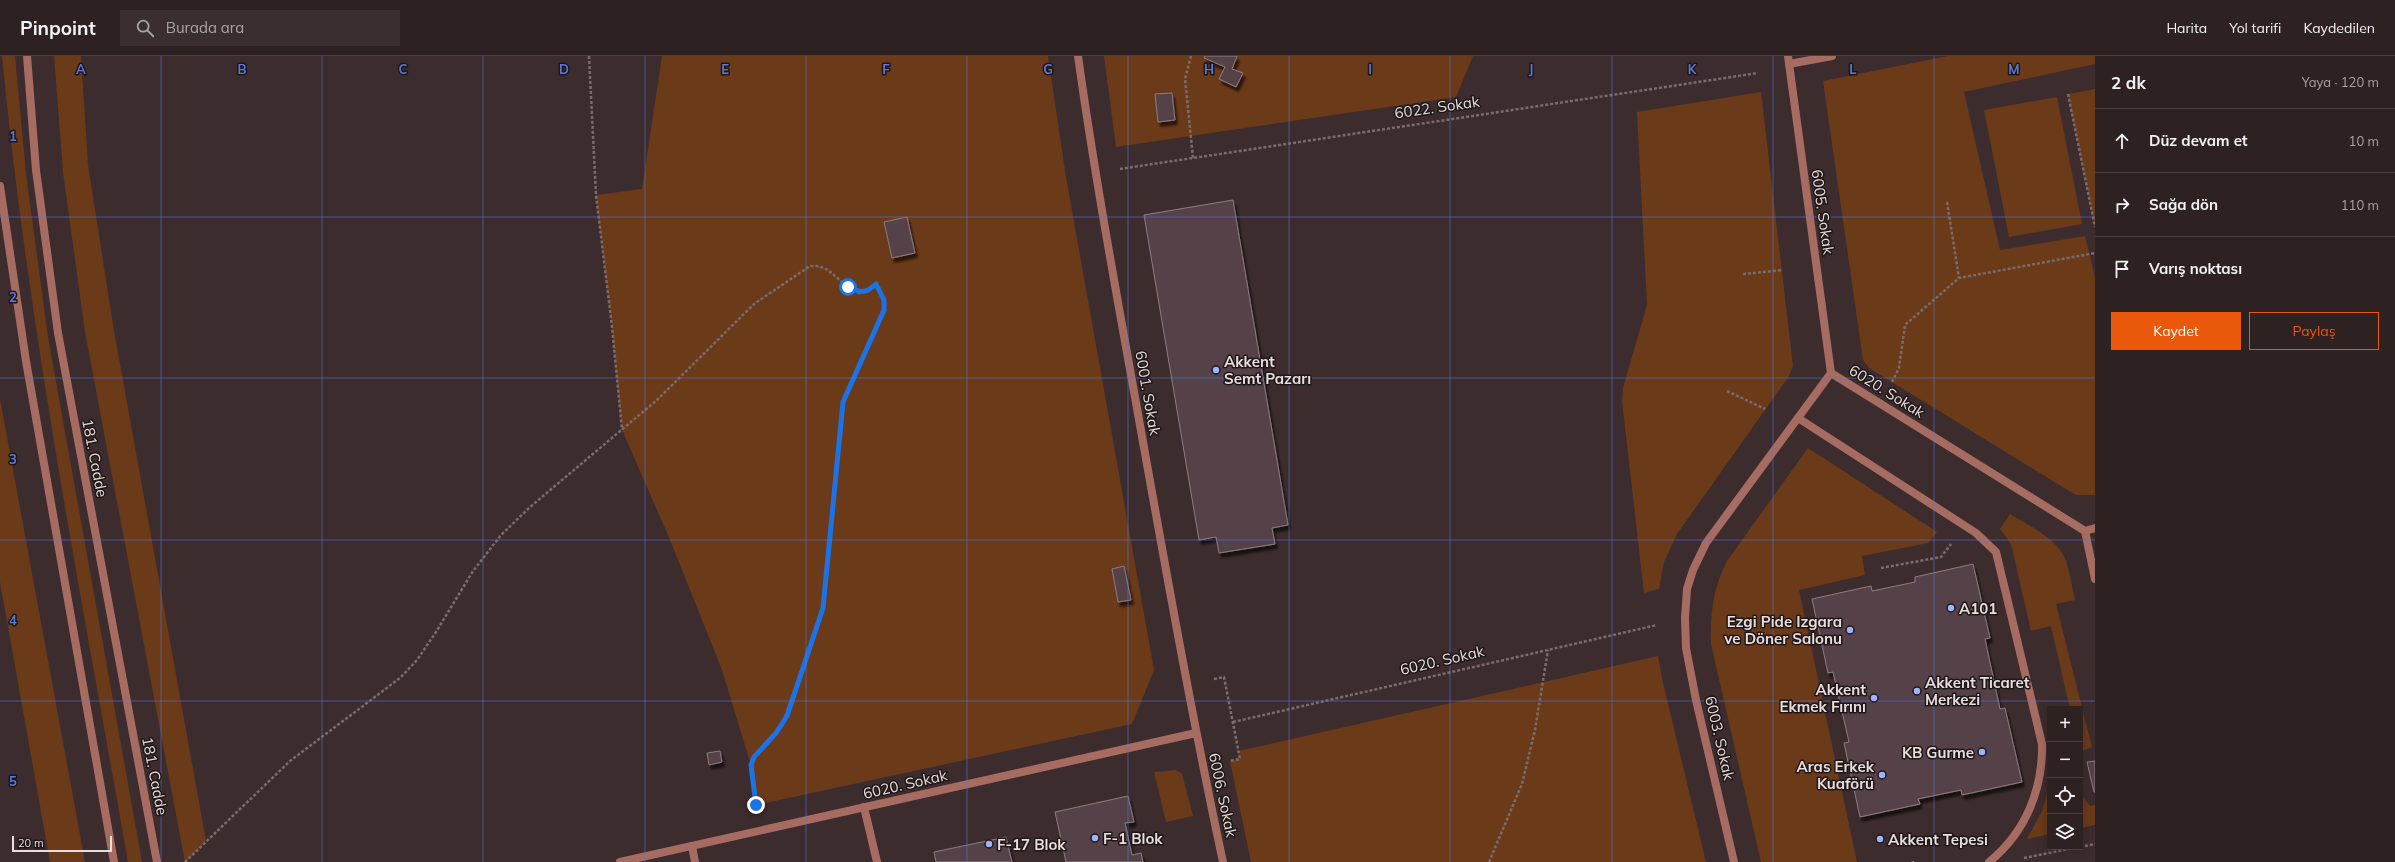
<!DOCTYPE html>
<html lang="tr">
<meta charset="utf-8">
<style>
body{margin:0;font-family:Mulish,sans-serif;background:#3a2e2f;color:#f1f3f6}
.controls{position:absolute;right:12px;bottom:12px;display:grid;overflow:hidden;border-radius:0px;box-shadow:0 2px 10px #0003}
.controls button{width:36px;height:36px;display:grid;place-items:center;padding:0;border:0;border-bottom:1px solid #493e40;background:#2e2122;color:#f1f3f6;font:20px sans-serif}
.scale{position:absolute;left:12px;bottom:10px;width:100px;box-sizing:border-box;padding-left:4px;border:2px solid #e9ddde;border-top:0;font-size:11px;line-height:14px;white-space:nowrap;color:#e9ddde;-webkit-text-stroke:3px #1f1717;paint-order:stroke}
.stop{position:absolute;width:12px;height:12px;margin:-9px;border:3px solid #1a73e8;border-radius:50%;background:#fff}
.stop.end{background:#1a73e8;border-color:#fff;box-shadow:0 1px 4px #0008}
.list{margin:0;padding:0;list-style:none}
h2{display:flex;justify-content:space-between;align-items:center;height:52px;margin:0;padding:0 16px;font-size:17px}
h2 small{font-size:13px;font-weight:400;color:#a7a3a5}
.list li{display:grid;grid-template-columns:26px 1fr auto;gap:12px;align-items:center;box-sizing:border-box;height:64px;padding:0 16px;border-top:1px solid #493e40}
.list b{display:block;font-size:15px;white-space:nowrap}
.list em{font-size:13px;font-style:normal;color:#a7a3a5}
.actions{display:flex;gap:8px;padding:12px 16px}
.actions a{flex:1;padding:9px 0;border:1px solid #ea580c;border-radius:0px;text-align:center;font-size:14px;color:#ea580c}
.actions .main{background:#ea580c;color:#fff}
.icon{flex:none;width:22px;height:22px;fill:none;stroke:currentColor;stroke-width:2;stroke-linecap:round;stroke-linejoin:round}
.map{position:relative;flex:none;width:2095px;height:806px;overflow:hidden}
header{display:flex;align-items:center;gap:24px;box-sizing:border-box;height:56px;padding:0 20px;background:#2e2122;border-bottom:1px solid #493e40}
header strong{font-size:19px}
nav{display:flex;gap:22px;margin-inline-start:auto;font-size:14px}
.search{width:280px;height:36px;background:#3a2e2f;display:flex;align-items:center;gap:10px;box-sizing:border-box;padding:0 14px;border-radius:0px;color:#a7a3a5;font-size:15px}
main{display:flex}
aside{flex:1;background:#2e2122}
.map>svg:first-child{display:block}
</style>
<header>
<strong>Pinpoint</strong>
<div class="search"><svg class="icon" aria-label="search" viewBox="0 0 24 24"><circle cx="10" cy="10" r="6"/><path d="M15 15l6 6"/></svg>Burada ara</div>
<nav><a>Harita</a><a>Yol tarifi</a><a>Kaydedilen</a></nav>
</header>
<main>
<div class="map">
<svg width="2095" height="806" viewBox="0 0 2095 806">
<defs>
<filter id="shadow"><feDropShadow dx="2.5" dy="4.5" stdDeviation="1" flood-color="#0009"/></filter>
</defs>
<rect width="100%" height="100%" fill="#3d2c2e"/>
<g fill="#6b3a19" fill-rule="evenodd">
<path d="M2,0H15L26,118L48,281L142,806H128C81,538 28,271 2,0Z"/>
<polygon points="54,0 81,0 88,109 113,269 206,785 185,806 85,276 63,116"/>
<path d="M662,0H1048L1066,121L1154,614L1132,668L756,749L751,709L722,614L668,479L622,374L612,271L596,139L642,133ZM907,161L915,196L892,202L884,166ZM1124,510L1131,544L1118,546L1112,513Z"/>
<path d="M1104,0H1205L1225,11L1220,23L1236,31L1242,18L1232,13L1237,0H1473L1456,41L1116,91ZM1171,37L1175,64L1158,66L1155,38Z"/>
<polygon points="1948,0 2095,0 2095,8 1964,36 2000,194 2085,180 2095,221 2095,439 2077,439 2069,435 1892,326 1869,312 1863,304 1823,25"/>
<polygon points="2095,33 2095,171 2068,38"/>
<polygon points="1761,36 1793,310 1789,320 1677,478 1664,506 1659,533 1644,537 1622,345 1623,332 1647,249 1637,56"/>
<polygon points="2057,41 2082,168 2009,181 1984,54"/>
<polygon points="0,343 85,806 50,806 0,526"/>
<path d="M1808,392L1937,476L1928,487L1862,500L1865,519L1799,534L1857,806H1761L1711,588C1710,558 1713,532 1727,505Z"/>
<path d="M2010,458C2029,470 2058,482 2066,505C2070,517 2072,531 2075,544L2056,548L2092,691L2080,696V653H2070L2051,570L2031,575L2011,488L2000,473Z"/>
<polygon points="1658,600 1663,627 1706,806 1251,806 1230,705 1240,703 1239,695"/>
<polygon points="1176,714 1182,718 1193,760 1166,766 1154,716"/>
<polygon points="2050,727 2050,778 2027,783 2042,755"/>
<polygon points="2080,732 2081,738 2090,750 2095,749 2095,769 2080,772"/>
</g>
<g fill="#54434a" stroke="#8e7b82" filter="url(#shadow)">
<polygon points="1205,0 1237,0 1232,13 1243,17 1236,31 1219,23 1225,11 1204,2"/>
<polygon points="1172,37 1175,64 1158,66 1155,38"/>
<polygon points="1233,144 1288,469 1272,472 1275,488 1219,497 1216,481 1199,484 1144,159"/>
<polygon points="907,161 915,197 892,202 884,166"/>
<polygon points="1973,508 1990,582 1985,583 2000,653 2005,652 2022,726 1962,739 1961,734 1918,743 1920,748 1860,761 1844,687 1849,686 1833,616 1828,617 1812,543 1871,530 1872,535 1915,526 1915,521"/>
<polygon points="1124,510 1131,544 1118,546 1112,513"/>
<polygon points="720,695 722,706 709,709 707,697"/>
<polygon points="2095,705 2095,736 2094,736 2087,706"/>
<polygon points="1128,740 1134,766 1125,767 1132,799 1141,797 1143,806 1066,806 1055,756"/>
<polygon points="1006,781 1012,806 936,806 934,796"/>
</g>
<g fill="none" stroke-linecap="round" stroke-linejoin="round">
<g stroke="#7a6b6d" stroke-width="2.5" stroke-dasharray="3 2" stroke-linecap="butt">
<polyline points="589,0 596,139 612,271 622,374"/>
<polyline points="1191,0 1185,23 1193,102"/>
<polyline points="2068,38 2095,171"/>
<polyline points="1120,113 1758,17"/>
<polyline points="1947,146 1959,222"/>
<polyline points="1743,218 1783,214"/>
<polyline points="1892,326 1899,312 1905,269 1959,222 2095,197"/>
<polyline points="1727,335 1765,353"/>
<polyline points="1881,512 1941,501 1951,488"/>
<polyline points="1214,623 1224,621 1240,703 1230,705"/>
<polyline points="1233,666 1657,569"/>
<polyline points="2080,791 2095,788"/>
<polyline points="2024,802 2078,791"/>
<polyline points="1913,805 1913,806"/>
<polyline points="185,806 290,705 400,622 417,604 436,576 473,515 501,479 530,451 657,344 754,248 810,210 819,210 828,214 848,231 859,237 867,236 876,228 884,244 885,254 843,346 823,552 782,670 754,701 751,709 756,749"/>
<polyline points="1489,806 1522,728 1535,674 1548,594"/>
</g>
<g stroke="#a66c61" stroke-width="8">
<polyline points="1789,8 1832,0"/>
<path d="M1798,362L1976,477L1996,496L2042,688C2043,734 2025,777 1989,806"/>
<polyline points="864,751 877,806"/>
</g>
<g stroke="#a66c61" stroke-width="8">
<path d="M1078,0C1096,129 1120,257 1143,386C1168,526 1193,666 1223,806"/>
<polyline points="1788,0 1831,317"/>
<polyline points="2085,475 2095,523"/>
<polyline points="692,790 695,806"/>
<polyline points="620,806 1196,677"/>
<polyline points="1734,806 1696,644 1686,592 1685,562 1687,533 1693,514 1706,487 1831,317 2085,475 2095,472"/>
</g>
<g stroke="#a66c61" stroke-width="8">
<polyline points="27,0 36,114 58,277 157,806"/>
<polyline points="0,130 26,305 114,806"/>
</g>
</g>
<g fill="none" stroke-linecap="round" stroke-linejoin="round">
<path stroke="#1a73e8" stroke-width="5" d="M756,749L751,709L754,701L776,677L787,660L823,552L843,346L884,254V244L876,228C865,238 861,237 848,231"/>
</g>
<path fill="none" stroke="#5a79da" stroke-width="1" stroke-opacity="0.55" d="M161,0V806M322,0V806M483,0V806M645,0V806M806,0V806M967,0V806M1128,0V806M1289,0V806M1450,0V806M1612,0V806M1773,0V806M1934,0V806M0,161H2095M0,322H2095M0,484H2095M0,645H2095"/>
<g fill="#9db4fd" stroke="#1f1717" stroke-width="1.5">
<circle cx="1216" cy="314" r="4"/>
<circle cx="1951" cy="552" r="4"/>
<circle cx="1850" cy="574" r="4"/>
<circle cx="1917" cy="635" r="4"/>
<circle cx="1874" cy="642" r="4"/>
<circle cx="1982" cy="696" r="4"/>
<circle cx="1882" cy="719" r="4"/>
<circle cx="1095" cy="782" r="4"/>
<circle cx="1880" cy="783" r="4"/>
<circle cx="989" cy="788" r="4"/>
</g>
<g text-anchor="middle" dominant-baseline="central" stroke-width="3" stroke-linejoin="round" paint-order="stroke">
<g font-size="15" fill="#e9ddde" stroke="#1f1717">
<text transform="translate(1437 51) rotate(-8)">6022. Sokak</text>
<text transform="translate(1823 156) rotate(82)">6005. Sokak</text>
<text transform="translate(1887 335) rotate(32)">6020. Sokak</text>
<text transform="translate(1148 337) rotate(80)">6001. Sokak</text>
<text transform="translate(95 402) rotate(79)">181. Cadde</text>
<text transform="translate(1442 604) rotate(-13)">6020. Sokak</text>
<text transform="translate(1720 682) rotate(77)">6003. Sokak</text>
<text transform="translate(155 720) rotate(79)">181. Cadde</text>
<text transform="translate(905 728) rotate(-13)">6020. Sokak</text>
<text transform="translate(1223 739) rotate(78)">6006. Sokak</text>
</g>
<g font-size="15" font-weight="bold" fill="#e9ddde" stroke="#1f1717" text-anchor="start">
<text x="1224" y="305">Akkent<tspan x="1224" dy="17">Semt Pazarı</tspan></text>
<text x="1959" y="552">A101</text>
<text x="1842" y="565" text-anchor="end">Ezgi Pide Izgara<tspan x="1842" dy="17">ve Döner Salonu</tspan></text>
<text x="1925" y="626">Akkent Ticaret<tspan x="1925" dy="17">Merkezi</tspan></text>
<text x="1866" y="633" text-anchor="end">Akkent<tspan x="1866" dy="17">Ekmek Fırını</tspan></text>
<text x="1974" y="696" text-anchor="end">KB Gurme</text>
<text x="1874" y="710" text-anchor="end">Aras Erkek<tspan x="1874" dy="17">Kuaförü</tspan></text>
<text x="1103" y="782">F-1 Blok</text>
<text x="1888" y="783">Akkent Tepesi</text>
<text x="997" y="788">F-17 Blok</text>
</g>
</g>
<g font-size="13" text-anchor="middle" font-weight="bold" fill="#5a79da" stroke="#1f1717" stroke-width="3" stroke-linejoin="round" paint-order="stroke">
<text x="81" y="18">A</text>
<text x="242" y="18">B</text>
<text x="403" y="18">C</text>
<text x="564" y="18">D</text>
<text x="725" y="18">E</text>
<text x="886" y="18">F</text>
<text x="1048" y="18">G</text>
<text x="1209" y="18">H</text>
<text x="1370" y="18">I</text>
<text x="1531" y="18">J</text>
<text x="1692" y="18">K</text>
<text x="1853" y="18">L</text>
<text x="2014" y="18">M</text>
<text x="13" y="85">1</text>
<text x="13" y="246">2</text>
<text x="13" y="408">3</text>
<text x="13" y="569">4</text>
<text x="13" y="730">5</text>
</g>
</svg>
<div class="controls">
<button>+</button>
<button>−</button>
<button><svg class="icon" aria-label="locate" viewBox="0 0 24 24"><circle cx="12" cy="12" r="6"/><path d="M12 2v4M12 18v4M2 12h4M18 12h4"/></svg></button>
<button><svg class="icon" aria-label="layers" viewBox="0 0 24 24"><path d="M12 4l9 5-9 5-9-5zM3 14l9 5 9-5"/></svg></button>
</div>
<div class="scale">20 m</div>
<div class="stop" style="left:848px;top:231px"></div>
<div class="stop end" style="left:756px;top:749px"></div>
</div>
<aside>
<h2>2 dk<small>Yaya · 120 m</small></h2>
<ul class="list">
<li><svg class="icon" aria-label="ahead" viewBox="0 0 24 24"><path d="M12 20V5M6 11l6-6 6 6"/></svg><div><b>Düz devam et</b></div><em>10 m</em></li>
<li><svg class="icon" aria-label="right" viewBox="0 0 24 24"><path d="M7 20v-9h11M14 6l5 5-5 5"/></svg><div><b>Sağa dön</b></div><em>110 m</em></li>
<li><svg class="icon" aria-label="arrive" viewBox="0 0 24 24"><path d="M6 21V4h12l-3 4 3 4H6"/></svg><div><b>Varış noktası</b></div></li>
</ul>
<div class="actions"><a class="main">Kaydet</a><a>Paylaş</a></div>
</aside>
</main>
